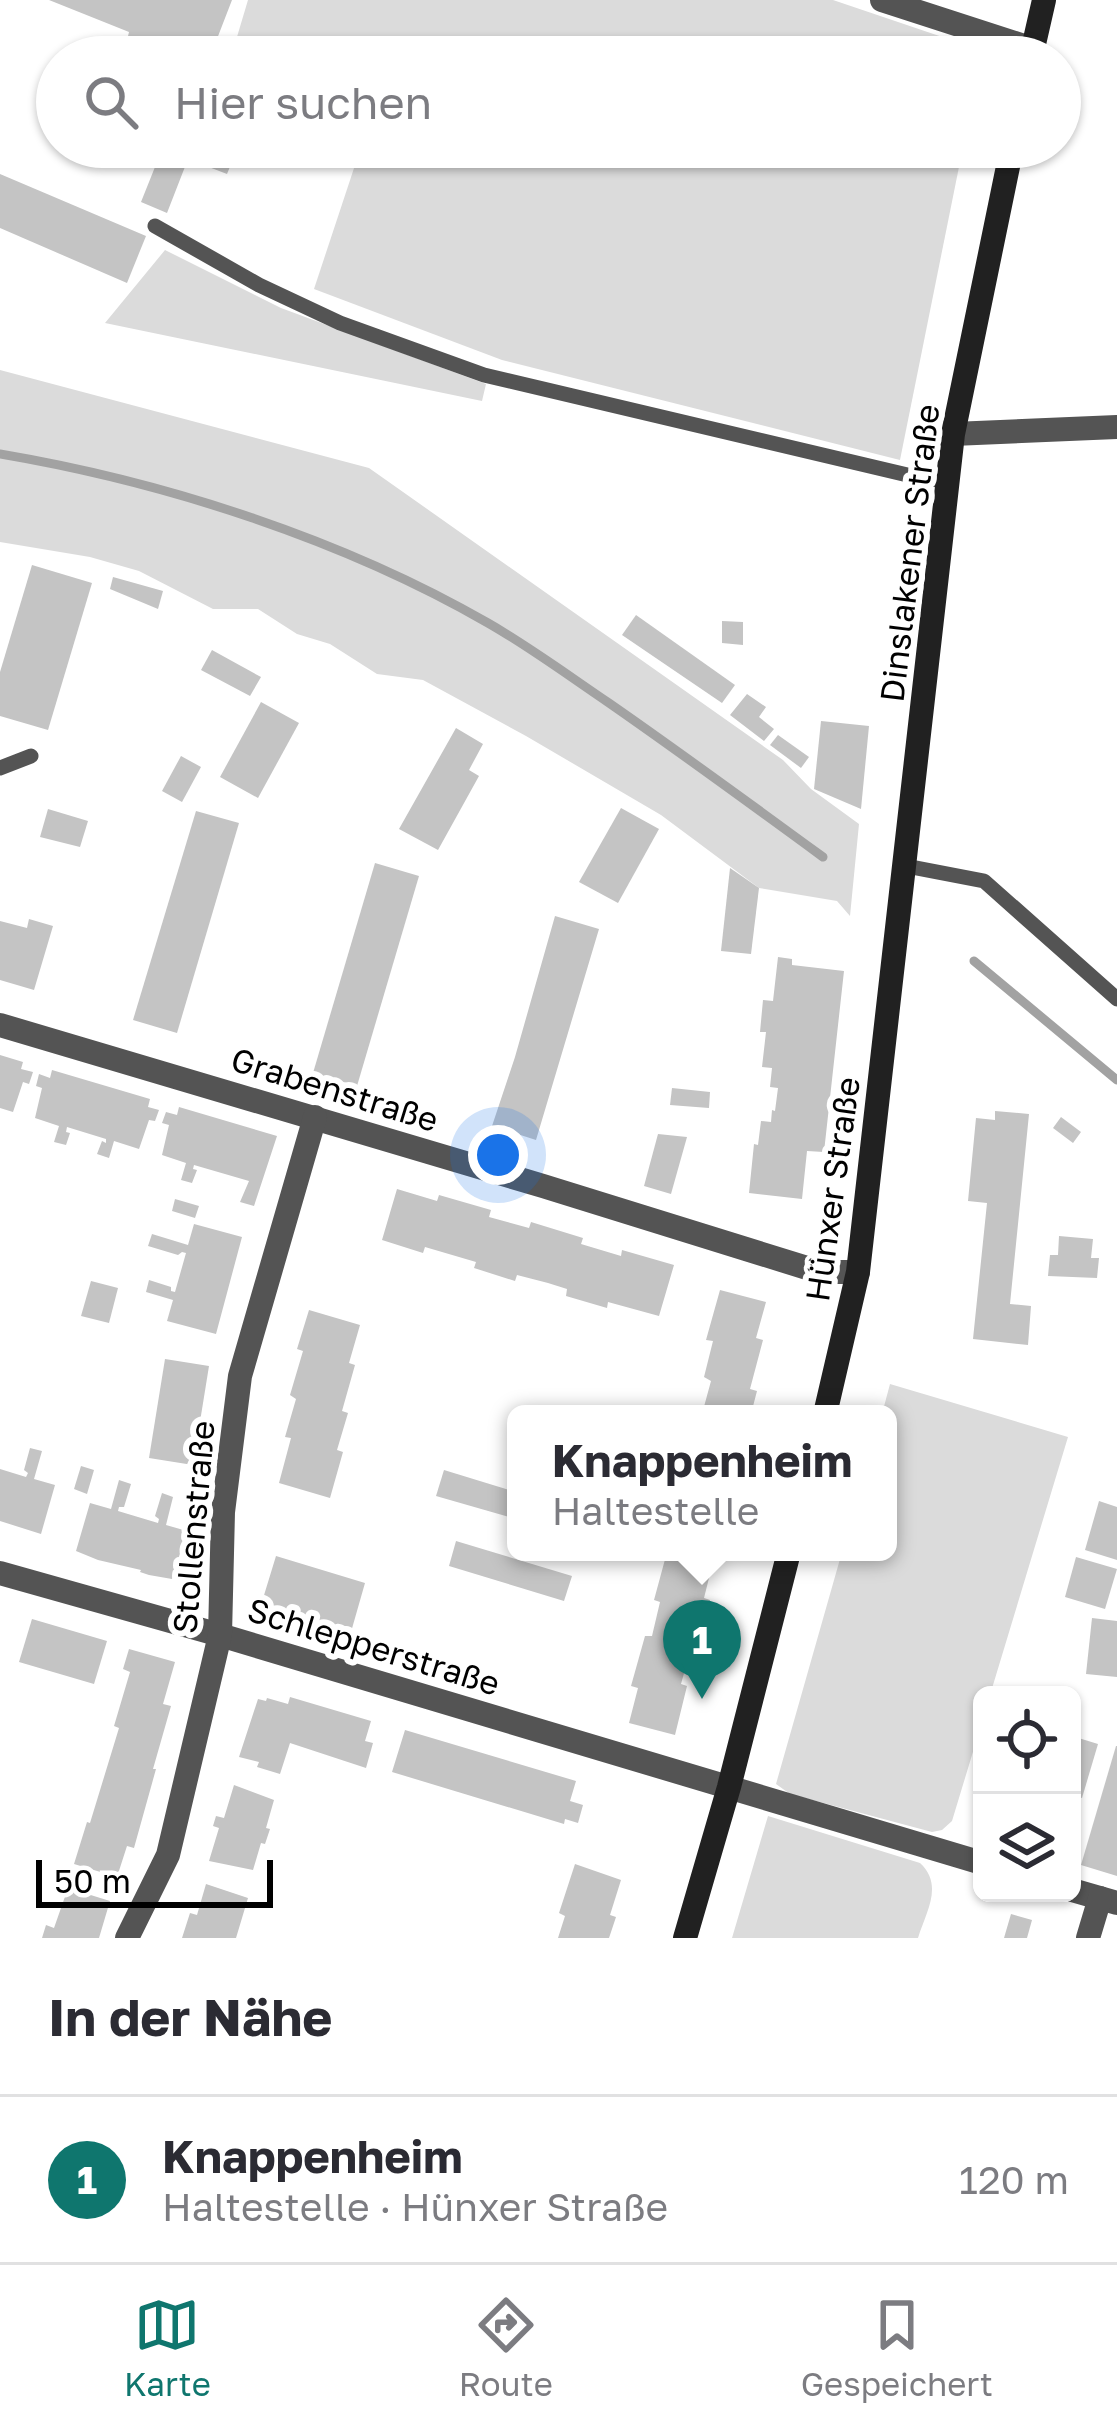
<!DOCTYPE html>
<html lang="de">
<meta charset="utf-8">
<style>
body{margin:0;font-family:"Golos Text",sans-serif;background:#f2f2f3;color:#2b2b33}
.controls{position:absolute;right:36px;bottom:36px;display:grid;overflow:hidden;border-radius:18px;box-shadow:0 3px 9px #0004}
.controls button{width:108px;height:108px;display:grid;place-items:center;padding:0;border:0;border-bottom:3px solid #e1e1e2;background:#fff;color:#2b2b33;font:60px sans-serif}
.scale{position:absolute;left:36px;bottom:30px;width:237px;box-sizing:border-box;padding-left:12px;border:6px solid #000;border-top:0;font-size:33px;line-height:42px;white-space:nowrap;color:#000;-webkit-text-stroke:9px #fff;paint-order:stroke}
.you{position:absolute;left:498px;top:1155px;width:42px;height:42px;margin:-30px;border:9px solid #fff;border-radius:50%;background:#1a73e8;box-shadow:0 0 0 18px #1a73e833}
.badge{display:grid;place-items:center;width:78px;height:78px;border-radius:50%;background:#0f766e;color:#fff;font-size:39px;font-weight:700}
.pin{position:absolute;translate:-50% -99px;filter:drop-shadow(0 3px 6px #0008)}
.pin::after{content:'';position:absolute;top:63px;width:42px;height:36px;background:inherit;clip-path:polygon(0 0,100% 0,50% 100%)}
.popup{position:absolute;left:507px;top:1405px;width:390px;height:156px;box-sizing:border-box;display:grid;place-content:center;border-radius:18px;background:#fff;filter:drop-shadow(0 3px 9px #0005);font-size:39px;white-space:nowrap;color:#7c7c81}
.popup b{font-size:45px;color:#2b2b33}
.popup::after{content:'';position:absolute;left:50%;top:100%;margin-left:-24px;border:24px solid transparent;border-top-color:#fff}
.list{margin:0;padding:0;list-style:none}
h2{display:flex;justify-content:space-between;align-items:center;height:156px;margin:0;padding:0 48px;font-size:51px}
h2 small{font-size:39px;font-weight:400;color:#7c7c81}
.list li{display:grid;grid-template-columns:78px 1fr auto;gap:36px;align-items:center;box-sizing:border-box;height:168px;padding:0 48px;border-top:3px solid #e1e1e2}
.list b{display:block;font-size:45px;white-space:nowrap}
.list p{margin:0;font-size:39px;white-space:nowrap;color:#7c7c81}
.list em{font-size:39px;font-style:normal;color:#7c7c81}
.icon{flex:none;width:66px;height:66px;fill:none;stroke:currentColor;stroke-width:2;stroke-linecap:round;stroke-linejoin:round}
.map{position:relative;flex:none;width:1117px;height:1938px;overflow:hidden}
.search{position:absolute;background:#fff;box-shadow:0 3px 9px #0004;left:36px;right:36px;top:36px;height:132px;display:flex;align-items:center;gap:30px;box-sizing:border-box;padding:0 42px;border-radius:66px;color:#7c7c81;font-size:45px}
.sheet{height:324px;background:#fff}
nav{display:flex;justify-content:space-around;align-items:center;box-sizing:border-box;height:168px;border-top:3px solid #e1e1e2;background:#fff;font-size:33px;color:#7c7c81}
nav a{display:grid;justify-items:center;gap:6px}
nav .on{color:#0f766e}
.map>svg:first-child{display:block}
</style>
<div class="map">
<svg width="1117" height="1938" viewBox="0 0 1117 1938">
<rect width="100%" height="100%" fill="#fff"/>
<g fill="#dbdbdb">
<polygon points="248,0 833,0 963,44 968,57 231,57"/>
<polygon points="361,147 963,147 900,460 502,360 314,289"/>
<polygon points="165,250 281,308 486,384 482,401 105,323"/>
<polygon points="0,370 369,468 783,760 811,789 859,824 850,916 837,901 759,888 661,815 526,736 423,680 377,674 330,644 297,634 258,609 213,609 139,571 90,557 0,542"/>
<polygon points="890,1384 1068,1437 990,1695 982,1695 982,1722 952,1821 942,1830 932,1832 790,1794 776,1784 842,1552 888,1552 888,1414 882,1414"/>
<path d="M768,1816L920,1863C944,1885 926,1912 918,1938H732Z"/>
</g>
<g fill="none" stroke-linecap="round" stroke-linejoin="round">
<g stroke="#a2a2a2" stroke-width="9">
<path d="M0,454C165,482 342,539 488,623C530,647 569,676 609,703C681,753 752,805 823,857"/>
<polyline points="974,961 1117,1080"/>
</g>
</g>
<g fill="#c4c4c4">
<polygon points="49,0 232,0 210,57 123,57 129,32"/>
<polygon points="163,147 238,147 227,174 188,159 167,213 141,202"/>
<polygon points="0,174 146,236 127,283 0,228"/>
<polygon points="32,565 92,583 48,730 0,716 0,672"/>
<polygon points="113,577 163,591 158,609 110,589"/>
<polygon points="636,615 735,685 722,703 622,635"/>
<polygon points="722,621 743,622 743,645 722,643"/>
<polygon points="212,650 261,677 250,696 201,670"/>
<polygon points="747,694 766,707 759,717 774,729 764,741 730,715"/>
<polygon points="261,702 299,723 258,798 220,777"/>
<polygon points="821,721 869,726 861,809 814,789"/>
<polygon points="456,728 483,744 469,770 479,776 438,850 399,829"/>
<polygon points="778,735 809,757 801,768 770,745"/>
<polygon points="181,756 201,767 182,802 162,791"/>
<polygon points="621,808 659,829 618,903 579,882"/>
<polygon points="48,809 88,821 80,847 40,837"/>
<polygon points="196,811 239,823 177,1033 133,1020"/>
<polygon points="375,863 419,876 357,1086 313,1073"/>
<polygon points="730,868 759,888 751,954 721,951"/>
<polygon points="555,916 599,929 536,1140 492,1126 515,1057"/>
<polygon points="29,919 53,926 34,990 0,980 0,921 27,928"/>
<polygon points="778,957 792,959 792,965 844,971 824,1152 807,1151 802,1199 749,1193 754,1144 758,1145 761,1121 771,1122 772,1110 775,1111 778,1088 770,1087 772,1068 762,1067 766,1032 760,1032 763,1000 773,1001"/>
<polygon points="0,1055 23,1062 21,1069 33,1072 29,1084 23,1082 13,1112 0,1108"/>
<polygon points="52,1070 150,1099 148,1107 159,1110 155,1121 149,1120 139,1149 114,1141 109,1158 97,1154 102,1141 106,1143 106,1139 67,1127 66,1132 70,1133 66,1145 54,1142 59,1126 35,1118 42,1088 36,1086 39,1074 50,1078"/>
<polygon points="672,1088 710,1092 709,1108 670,1105"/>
<polygon points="179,1107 277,1136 254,1206 240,1202 249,1181 194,1165 193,1169 197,1170 192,1183 181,1180 186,1163 162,1155 169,1125 162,1123 166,1112 177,1115"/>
<polygon points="995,1111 1029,1114 1010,1304 1031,1306 1028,1345 973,1339 987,1203 968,1201 976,1118 995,1120"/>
<polygon points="1061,1117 1081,1132 1073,1143 1053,1128"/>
<polygon points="658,1134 687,1137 671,1194 644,1186"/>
<polygon points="397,1189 437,1201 439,1195 491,1210 489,1217 529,1228 531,1222 583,1238 581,1244 621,1256 622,1250 674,1265 659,1316 608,1302 607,1308 566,1296 567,1289 548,1283 517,1275 515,1281 474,1268 476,1262 425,1247 423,1253 382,1240"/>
<polygon points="175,1199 199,1206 195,1218 172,1211"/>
<polygon points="194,1224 242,1237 216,1334 167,1321 173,1300 146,1292 149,1280 171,1287 171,1291 175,1292 186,1253 182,1252 178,1255 148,1246 152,1234 188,1245"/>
<polygon points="1059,1236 1093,1239 1091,1258 1099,1258 1097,1278 1048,1276 1050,1255 1058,1255"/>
<polygon points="91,1281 118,1288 109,1323 81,1316"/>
<polygon points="720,1290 766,1302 756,1338 763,1340 750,1389 757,1391 751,1414 702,1414 711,1381 704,1377 713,1341 706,1340"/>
<polygon points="309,1310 360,1325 349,1363 355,1365 342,1411 348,1413 337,1450 343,1452 330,1498 279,1483 291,1438 285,1437 296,1399 290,1395 303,1351 297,1349"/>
<polygon points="165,1359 209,1366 193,1465 149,1458"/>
<polygon points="30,1448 42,1451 34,1479 55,1485 41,1534 0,1521 0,1469 26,1477 28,1473 24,1470"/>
<polygon points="81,1466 94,1470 87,1494 74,1489"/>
<polygon points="444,1470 516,1492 516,1519 436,1496"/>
<polygon points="119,1480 131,1484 124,1507 119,1507 118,1511 158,1523 159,1519 155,1516 162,1493 173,1497 166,1525 187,1531 172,1579 149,1575 140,1572 141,1570 98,1560 76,1551 90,1503 111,1509"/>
<polygon points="1099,1501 1117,1507 1117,1560 1085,1550"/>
<polygon points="456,1541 572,1576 564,1601 449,1566"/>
<polygon points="667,1552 722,1552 719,1563 713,1562 704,1598 710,1600 697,1649 691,1648 681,1684 687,1686 675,1735 629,1723 638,1688 631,1686 645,1636 652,1636 660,1602 654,1600"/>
<polygon points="276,1556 365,1583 351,1632 340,1634 334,1632 331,1626 280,1611 275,1615 261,1605"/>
<polygon points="1076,1557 1117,1569 1105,1609 1065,1597"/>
<polygon points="1092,1618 1117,1621 1117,1677 1086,1674"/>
<polygon points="32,1619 107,1641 94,1684 19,1662"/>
<polygon points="129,1649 175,1662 163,1704 171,1706 153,1769 156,1769 134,1848 127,1846 117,1877 74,1864 87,1822 90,1823 119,1728 114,1726 130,1672 123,1669"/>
<polygon points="290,1697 371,1721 365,1741 373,1743 366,1768 290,1743 280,1774 257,1767 259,1762 239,1757 258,1699 266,1701 267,1698 288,1704"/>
<polygon points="405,1730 576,1781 570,1801 583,1805 578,1823 565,1819 564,1824 392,1772"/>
<polygon points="1072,1736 1098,1744 1082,1798 1072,1795"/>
<polygon points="1116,1746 1117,1746 1117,1876 1081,1865"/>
<polygon points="234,1785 274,1800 266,1828 270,1829 265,1844 261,1843 253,1870 209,1861 219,1828 213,1826 216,1816 224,1818"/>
<polygon points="575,1864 621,1880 610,1915 616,1917 609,1938 558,1938 565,1916 559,1913"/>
<polygon points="206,1884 248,1898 236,1938 182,1938 190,1913 197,1915"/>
<polygon points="68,1888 110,1901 99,1938 42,1938 46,1925 54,1928"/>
<polygon points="1011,1914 1032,1920 1027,1938 1004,1938"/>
</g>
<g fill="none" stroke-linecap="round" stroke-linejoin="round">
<g stroke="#545454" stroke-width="15">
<polyline points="155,226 259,285 340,323 484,375 916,477 946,481"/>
<polyline points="0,768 31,756"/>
<polyline points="906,866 984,881 1117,999"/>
</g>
<g stroke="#545454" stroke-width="24">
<polyline points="0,1025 543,1186 820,1272 858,1272"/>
<polyline points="0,1573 220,1635 982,1863"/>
<polyline points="1072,1890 1117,1903"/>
<polyline points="127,1938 168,1855 220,1635 223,1512 240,1376 315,1117"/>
<polyline points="1088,1938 1100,1898"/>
</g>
<g stroke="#545454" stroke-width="24">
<polyline points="882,0 1033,49"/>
<polyline points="953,434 1117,427"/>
</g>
<g stroke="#212121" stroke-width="24">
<polyline points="1031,57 1044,0"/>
<polyline points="825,1414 858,1272 953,434 1012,147"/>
<polyline points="685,1938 729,1787 789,1552"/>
</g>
</g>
<g text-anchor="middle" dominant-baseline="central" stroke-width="12" stroke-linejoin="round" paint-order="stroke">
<g font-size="33" fill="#000" stroke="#fff">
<text transform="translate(909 553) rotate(-83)">Dinslakener Straße</text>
<text transform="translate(335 1089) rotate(17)">Grabenstraße</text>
<text transform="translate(832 1189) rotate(-82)">Hünxer Straße</text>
<text transform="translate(193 1527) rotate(-85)">Stollenstraße</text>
<text transform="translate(374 1646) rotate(17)">Schlepperstraße</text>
</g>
</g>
</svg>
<div class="controls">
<button><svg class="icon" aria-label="locate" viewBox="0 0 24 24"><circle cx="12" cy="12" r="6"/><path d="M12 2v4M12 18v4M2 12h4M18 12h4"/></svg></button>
<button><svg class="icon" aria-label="layers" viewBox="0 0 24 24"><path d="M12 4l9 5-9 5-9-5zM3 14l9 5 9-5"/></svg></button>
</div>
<div class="scale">50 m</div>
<div class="you"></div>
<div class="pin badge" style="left:702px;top:1699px">1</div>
<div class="popup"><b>Knappenheim</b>Haltestelle</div>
<div class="search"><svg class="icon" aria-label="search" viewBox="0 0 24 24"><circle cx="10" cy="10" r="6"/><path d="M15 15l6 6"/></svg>Hier suchen</div>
</div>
<section class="sheet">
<h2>In der Nähe<small></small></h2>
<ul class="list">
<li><span class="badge">1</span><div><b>Knappenheim</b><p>Haltestelle · Hünxer Straße</p></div><em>120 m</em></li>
</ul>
</section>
<nav>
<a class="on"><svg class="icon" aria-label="map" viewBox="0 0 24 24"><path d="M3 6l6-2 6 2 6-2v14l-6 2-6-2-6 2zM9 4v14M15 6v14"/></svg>Karte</a>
<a><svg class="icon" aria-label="directions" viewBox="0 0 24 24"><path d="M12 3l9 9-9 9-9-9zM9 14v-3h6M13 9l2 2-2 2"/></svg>Route</a>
<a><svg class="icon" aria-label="saved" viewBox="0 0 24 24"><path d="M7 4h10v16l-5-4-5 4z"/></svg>Gespeichert</a>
</nav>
